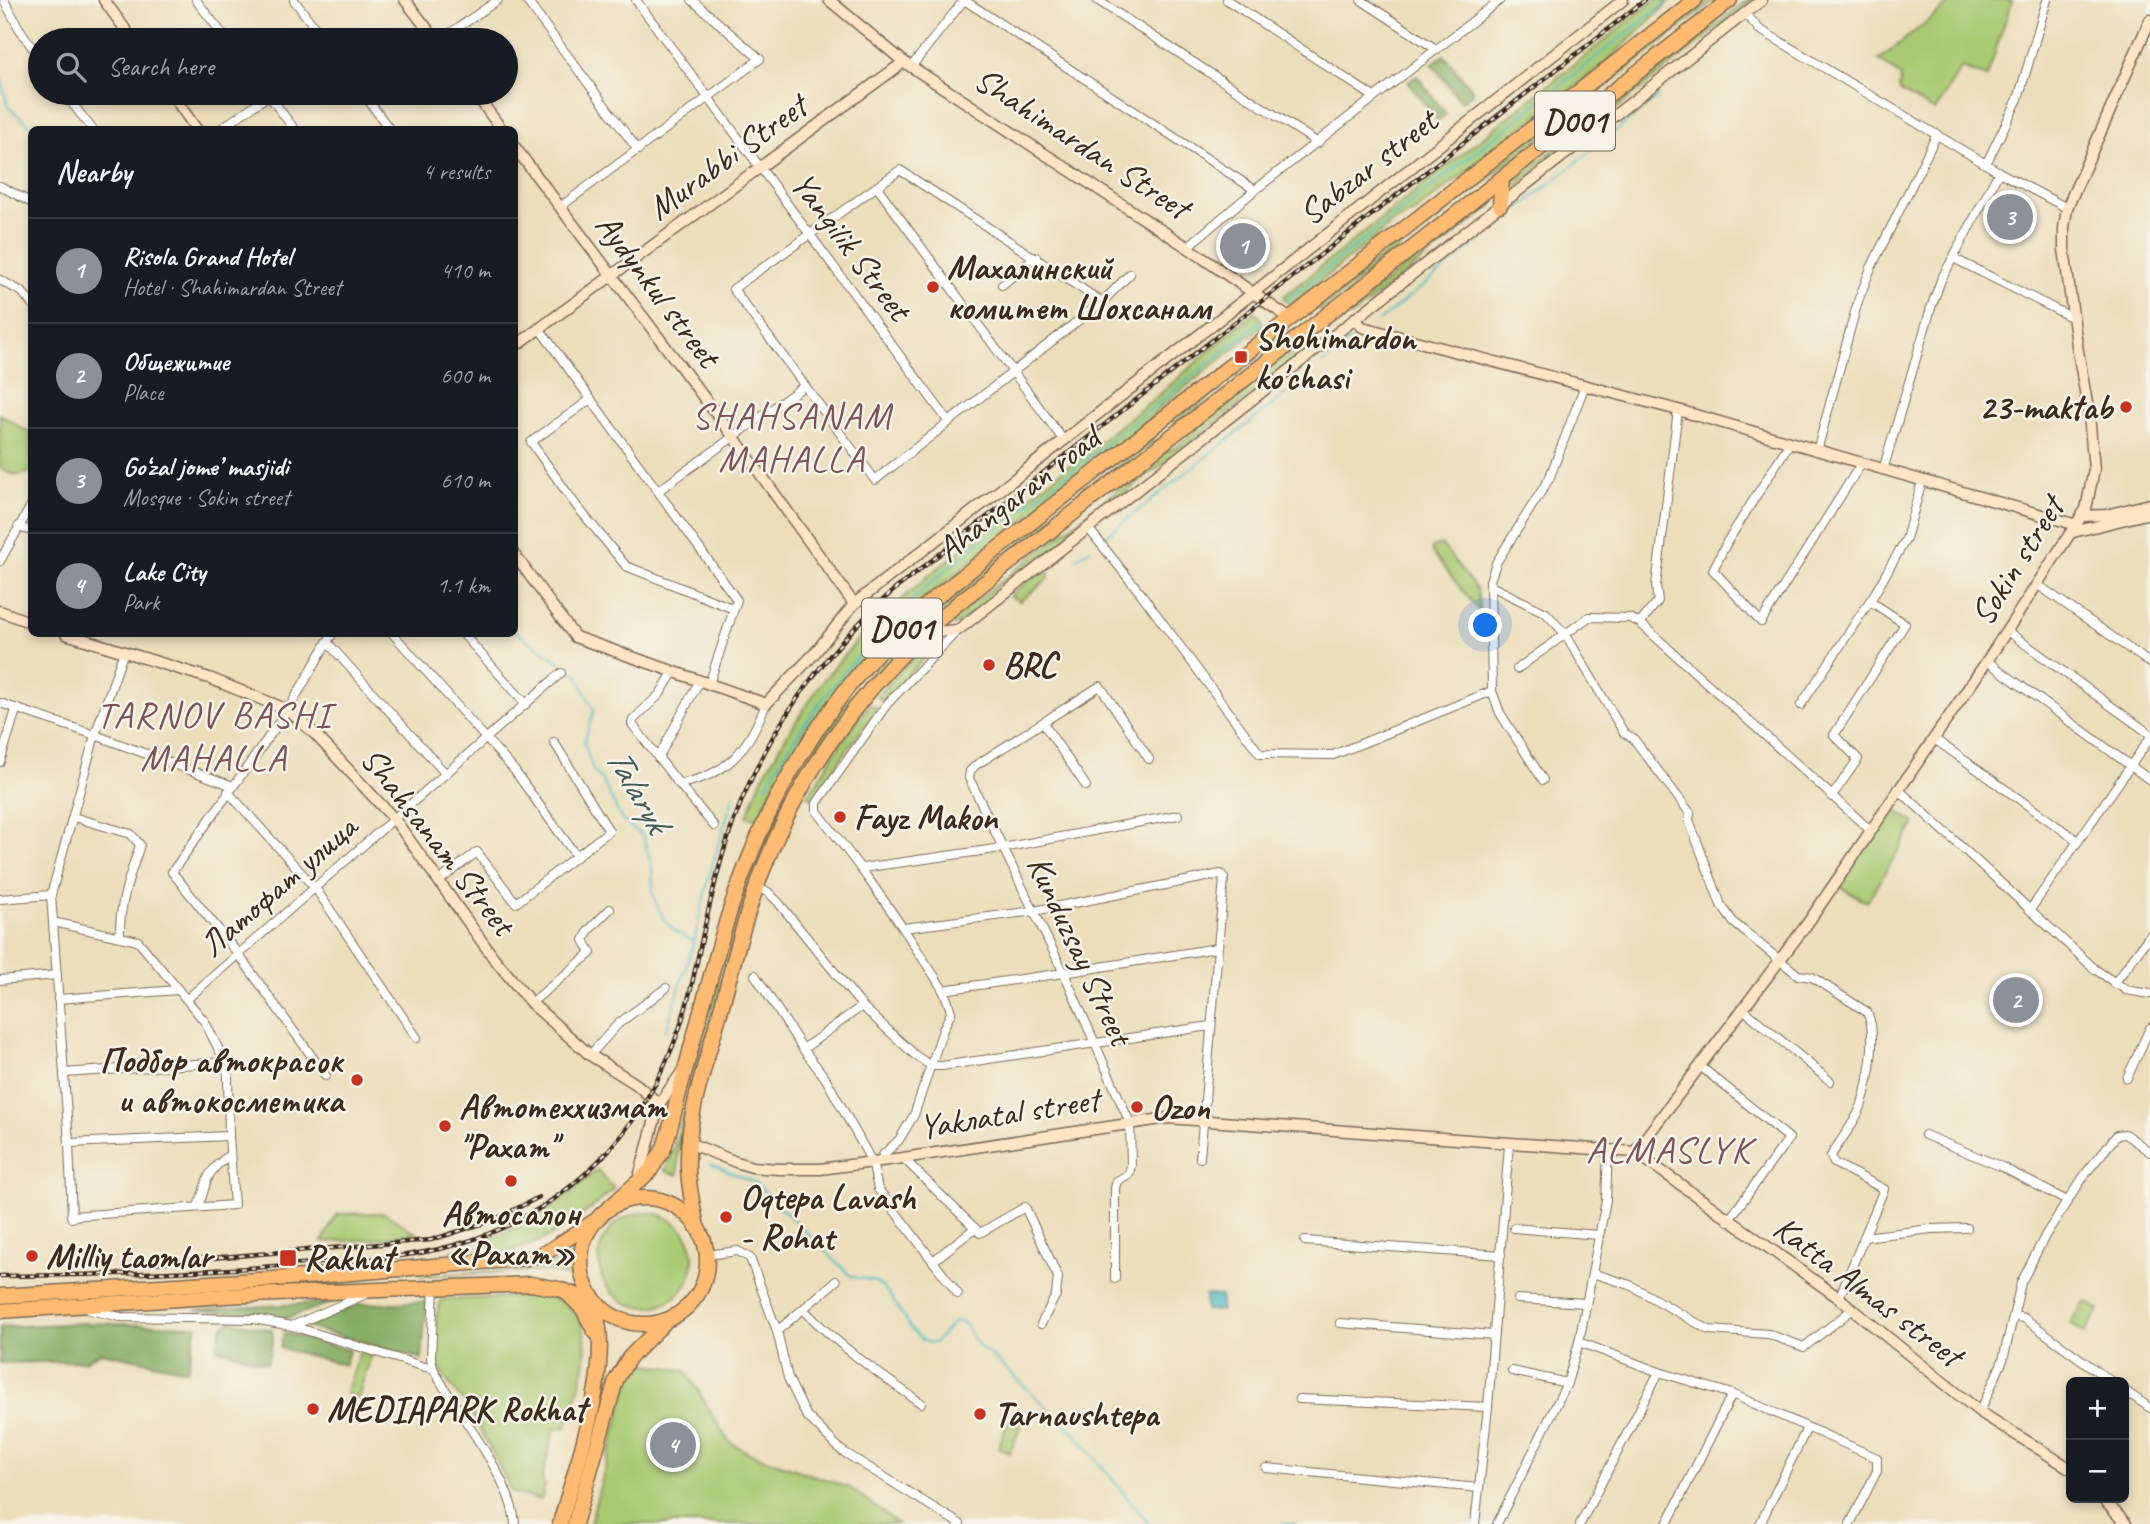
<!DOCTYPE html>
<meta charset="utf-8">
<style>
body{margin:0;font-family:Caveat,sans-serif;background:#20242c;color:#f1f3f6}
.controls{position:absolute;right:21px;bottom:21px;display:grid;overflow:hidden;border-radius:10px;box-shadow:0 4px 10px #0003}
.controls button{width:63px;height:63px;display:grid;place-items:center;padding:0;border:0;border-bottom:2px solid #363941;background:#171b24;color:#f1f3f6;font:35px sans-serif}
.you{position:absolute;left:1486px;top:626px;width:24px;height:24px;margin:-18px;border:5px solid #fff;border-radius:50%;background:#1a73e8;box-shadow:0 0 0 10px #1a73e833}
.badge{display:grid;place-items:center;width:46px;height:46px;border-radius:50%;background:#8c9099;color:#fff;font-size:23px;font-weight:700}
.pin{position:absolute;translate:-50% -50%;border:4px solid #fff;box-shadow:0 2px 7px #0006}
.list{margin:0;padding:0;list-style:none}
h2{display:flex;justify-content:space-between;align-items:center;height:91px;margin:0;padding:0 28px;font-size:30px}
h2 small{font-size:23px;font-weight:400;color:#9ea1a6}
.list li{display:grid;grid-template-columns:46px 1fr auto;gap:21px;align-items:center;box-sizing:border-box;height:105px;padding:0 28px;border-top:2px solid #363941}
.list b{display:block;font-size:26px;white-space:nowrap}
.list p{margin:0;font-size:23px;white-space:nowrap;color:#9ea1a6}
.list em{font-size:23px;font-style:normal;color:#9ea1a6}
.icon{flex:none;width:38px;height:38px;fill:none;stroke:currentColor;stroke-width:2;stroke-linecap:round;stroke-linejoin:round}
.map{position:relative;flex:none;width:2150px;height:1524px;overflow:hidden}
.search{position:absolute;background:#171b24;box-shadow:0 4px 10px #0003;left:28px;top:28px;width:490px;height:77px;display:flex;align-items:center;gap:18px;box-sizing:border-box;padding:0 24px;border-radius:38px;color:#9ea1a6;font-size:26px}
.panel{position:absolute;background:#171b24;box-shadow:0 4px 10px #0003;left:28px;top:126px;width:490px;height:511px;border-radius:10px}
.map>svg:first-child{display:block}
</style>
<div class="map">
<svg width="2150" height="1524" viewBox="0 0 2150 1524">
<rect width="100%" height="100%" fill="#f7f3e8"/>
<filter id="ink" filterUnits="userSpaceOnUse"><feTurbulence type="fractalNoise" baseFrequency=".0143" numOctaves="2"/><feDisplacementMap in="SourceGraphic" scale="14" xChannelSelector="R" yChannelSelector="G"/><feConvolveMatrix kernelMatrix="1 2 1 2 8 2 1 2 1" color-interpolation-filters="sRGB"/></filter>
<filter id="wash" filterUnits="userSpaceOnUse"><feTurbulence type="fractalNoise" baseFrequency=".00686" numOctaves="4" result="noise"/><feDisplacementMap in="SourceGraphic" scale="28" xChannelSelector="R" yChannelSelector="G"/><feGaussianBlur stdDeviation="1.57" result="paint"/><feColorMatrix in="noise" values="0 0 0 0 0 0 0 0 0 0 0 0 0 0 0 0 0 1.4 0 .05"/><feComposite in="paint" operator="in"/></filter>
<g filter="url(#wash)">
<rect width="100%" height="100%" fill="#ecdebb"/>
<g fill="#a8c971" stroke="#727a48" stroke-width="2">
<polygon points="1655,0 1671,0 1605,63 1416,211 1395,221 1292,304 1289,304 1283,297"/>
<polygon points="1708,0 1715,0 1423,230 1420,226"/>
<polygon points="1747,0 1753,0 1509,193 1509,185"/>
<polygon points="1954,0 2012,0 1987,77 1961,68 1935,111 1901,92 1899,89 1901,76 1879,60"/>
<polygon points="1492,198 1492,206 1350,317 1346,314"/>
<polygon points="1405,238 1407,242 1321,310 1316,308"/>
<polygon points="1255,311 1263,322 1261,327 1162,406 1132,435 911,610 871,649 816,718 775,782 757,819 747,816 762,778 787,735 824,679 859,638 928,576 1160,394"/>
<polygon points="1289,329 1291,333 1174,425 1172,422"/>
<polygon points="1308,339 1311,348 956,625 947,624 1167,451 1177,447 1208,418"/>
<path d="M0,414L31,434V471C20,478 11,475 0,468Z"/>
<polygon points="1152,438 1154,441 920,628 875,675 802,776 711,1029 683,1127 678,1151 678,1175 665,1171 673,1151 743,896 780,806 805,762 844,706 872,672 916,625"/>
<polygon points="1439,544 1442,545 1477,590 1480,612 1432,552 1432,548"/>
<polygon points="1047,567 1049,578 1020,601 1010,596"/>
<polygon points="947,635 882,701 877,696 930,639"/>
<polygon points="870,704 877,708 839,761 815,799 808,796 843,740"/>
<polygon points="1892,808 1915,823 1867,902 1838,886"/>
<path d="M597,1170L614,1189C578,1221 543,1248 493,1254L484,1241C528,1225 563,1201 597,1170Z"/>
<polygon points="384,1213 416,1233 376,1239 322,1242 337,1214"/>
<circle cx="646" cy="1260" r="47"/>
<polygon points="473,1244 478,1248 474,1257 459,1258 451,1251"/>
<polygon points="576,1250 575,1268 578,1282 564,1275 549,1271 420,1276 542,1267 561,1260"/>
<path d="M542,1296C610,1306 582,1385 566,1427L554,1429L542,1478L545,1485L541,1500L512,1493C499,1465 486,1437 469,1410C459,1393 438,1375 435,1355C432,1337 436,1317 441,1300Z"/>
<polygon points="2086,1301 2099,1311 2084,1333 2070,1323"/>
<polygon points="359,1352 371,1356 358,1398 346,1394"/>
<polygon points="641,1363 686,1371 729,1442 751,1454 850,1488 898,1524 590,1524 629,1380"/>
<polygon points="1010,1417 1022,1422 1010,1453 998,1448"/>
</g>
<g fill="#86ad63" stroke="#606c40" stroke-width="2">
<polygon points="1444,55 1474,92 1461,102 1432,64"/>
<polygon points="1417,76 1446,114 1438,121 1408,82"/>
<polygon points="334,1302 284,1319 254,1314 195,1310"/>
<polygon points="426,1302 422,1359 307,1327 360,1304"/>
<polygon points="231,1321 272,1330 273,1339 267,1363 216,1348 222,1327"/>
<polygon points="84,1323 197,1326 187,1370 101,1352 85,1361 0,1363 0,1327"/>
<polygon points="284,1333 349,1350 345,1365 280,1348"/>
</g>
<polygon fill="#49b8c1" stroke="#427170" stroke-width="2" points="1205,1295 1221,1296 1221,1311 1205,1310"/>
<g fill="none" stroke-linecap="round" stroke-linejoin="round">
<g stroke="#49b8c1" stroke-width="2">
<polyline points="0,75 8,107 36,130"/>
<polyline points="1287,300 1669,0"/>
<polyline points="1379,321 1658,97"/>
<polyline points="1322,364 1351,340"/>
<polyline points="1103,538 1309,376"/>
<polyline points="1076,559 1090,549"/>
<polyline points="514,631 577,674 594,711 584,742 593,771 602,780 622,820 643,836 652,867 653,894 663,919 676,932 694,942 666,1031"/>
<path d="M766,786C814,699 880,625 956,561C994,529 1034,500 1073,470C1136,421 1198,372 1260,322"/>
<polyline points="694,942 709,876 734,795"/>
<path d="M711,1164L754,1182L852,1277C859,1278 868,1279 874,1281C899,1293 907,1344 934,1343L955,1321L963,1322L979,1347L994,1358L1074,1432L1149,1524"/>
<polyline points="1283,1524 1295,1524"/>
</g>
</g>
</g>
<g filter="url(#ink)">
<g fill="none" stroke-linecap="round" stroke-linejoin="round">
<g stroke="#796955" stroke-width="10">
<g id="street">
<polyline points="4,0 19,28 40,59"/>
<polyline points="196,0 227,40"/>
<polyline points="294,0 324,40"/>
<polyline points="526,0 638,150"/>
<polyline points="636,0 949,422"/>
<polyline points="1097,0 1318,143"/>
<polyline points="1227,0 1374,97"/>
<polyline points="1361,0 1436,49"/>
<polyline points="1745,13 1759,29 1999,172 2067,208"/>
<polyline points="440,40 498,0"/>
<polyline points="911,67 964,0 1255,190"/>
<polyline points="64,93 93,130"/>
<polyline points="267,93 295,130"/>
<polyline points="363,93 390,130"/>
<polyline points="219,130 269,95"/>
<polyline points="1986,164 2018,99 2047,0"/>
<polyline points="0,186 32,203"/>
<polyline points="877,187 1064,441"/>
<polyline points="560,207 760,59 692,0"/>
<polyline points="1187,247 1255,190 1500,0"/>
<polyline points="1953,258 2073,318"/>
<polyline points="0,280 22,292 32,304"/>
<polyline points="1002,285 1036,257"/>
<polyline points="1102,302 900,170 733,289 875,480 1102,302 1130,274"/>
<polyline points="539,328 737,600 709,684"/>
<polyline points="591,399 531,442 575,504 626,566 734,609"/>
<polyline points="1789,444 1727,542 1713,570 1761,622 1861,464"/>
<polyline points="1817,451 1858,301 1871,268 1937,134"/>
<polyline points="1883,470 1931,308 1941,280 1999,172"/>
<polyline points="658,491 804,386"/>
<polyline points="18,527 32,531"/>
<polyline points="1088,528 1142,595 1260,754 1333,755 1492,691"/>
<polyline points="0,561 32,504"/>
<polyline points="2038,585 2150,663"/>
<path d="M1491,586L1546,613L1566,635L1624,733L1633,738L1690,813L1689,820L1721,905L1734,923L1798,975L1812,977L1867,1012C1878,1035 1869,1080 1862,1104C1856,1122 1840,1140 1831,1156L1834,1163L1884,1189L1839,1298"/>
<polyline points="1640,623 1658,601 1656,586 1678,410"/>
<polyline points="2007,631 2150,734"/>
<polyline points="393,634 514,770 577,857"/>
<polyline points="463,634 526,704"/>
<polyline points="327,642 446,774"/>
<polyline points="1987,661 2150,780"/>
<polyline points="1517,669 1589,617 1630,618 1640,623 1870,830"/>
<path d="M674,671L660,694L633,720L632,724L679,784C729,775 748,749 766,704"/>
<polyline points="0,703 95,735 233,786"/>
<polyline points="1801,705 1875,593 1906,539 1922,481"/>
<polyline points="1043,723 1086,786"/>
<polyline points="1933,738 2078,841"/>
<polyline points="658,758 700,680"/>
<polyline points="0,762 16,710"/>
<polyline points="1543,780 1500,713 1492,691 1490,581 1496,563 1549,479 1585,385"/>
<polyline points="679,784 714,826"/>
<polyline points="1898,789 2096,970 2126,990 2150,994"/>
<polyline points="228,792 316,889 417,1038"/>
<polyline points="1832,796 1858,759 1834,735 1905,624 1870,601"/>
<path d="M73,817L131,834L140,845C130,875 119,904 120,935"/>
<polyline points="862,868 1002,848 1178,815"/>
<polyline points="439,881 477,852 516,903 609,831 554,742"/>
<polyline points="756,888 768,892 778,902 862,1006 915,1055 931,1066 942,1066 1210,1026"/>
<polyline points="0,899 51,895"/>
<polyline points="2030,910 2150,738"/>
<polyline points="53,922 138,941 205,1022 225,1062 228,1075 229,1136 234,1205 71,1216"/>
<polyline points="904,928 1034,911 1221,874 1224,878 1200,1158"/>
<polyline points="755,975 803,1049 826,1079 872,1162 878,1189 958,1294"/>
<polyline points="0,980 57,975"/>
<polyline points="2114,984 2150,935"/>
<polyline points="943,990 1064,973 1217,948"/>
<polyline points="58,999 178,990"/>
<polyline points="187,999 561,673"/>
<polyline points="531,1003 591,953 584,940 589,930 610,909"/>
<polyline points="1743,1009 1830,1081"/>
<polyline points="803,1049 862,1006"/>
<polyline points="590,1055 618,1024 666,988"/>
<polyline points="1700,1066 1789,1138 1728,1221"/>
<polyline points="64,1073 225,1062"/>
<polyline points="326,1076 239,955 172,872 288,710 332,634"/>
<polyline points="2127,1078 2150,1028"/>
<polyline points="1925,1135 2002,1167 2067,1201"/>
<polyline points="69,1143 229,1136"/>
<polyline points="903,1158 980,1233 1025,1207 1058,1277 1056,1295 1041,1324"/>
<path d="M881,1161L883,1155L899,1140L914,1115L944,1027L951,1013C947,992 933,974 921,956C889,905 853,858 817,811V803L887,704L958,630"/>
<path d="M197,1207C203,1198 203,1190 207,1180C211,1169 221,1162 230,1154"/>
<polyline points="72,1218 69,1143 51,895 95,735 124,651"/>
<polyline points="1514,1228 1599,1235"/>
<polyline points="1864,1237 1931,1229 1967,1228"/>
<polyline points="1305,1241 1501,1255"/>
<polyline points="707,1255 738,1251 750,1258 777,1331 788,1378 806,1415 842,1451 960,1524"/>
<polyline points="933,1261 975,1228"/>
<polyline points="1592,1273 1630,1285 1709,1330 1768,1334 1804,1347 1853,1309"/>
<polyline points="1115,1279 1115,1188 1117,1181 1129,1174 1131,1165 1130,1123 1064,973 969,778 970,771 976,765 1100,686 1149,759"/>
<polyline points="1518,1299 1586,1303"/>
<path d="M90,1310L120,1317L254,1319L292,1326L425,1367L433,1368C455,1412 511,1475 515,1524"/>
<path d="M804,1310C839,1346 880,1375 921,1403"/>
<polyline points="2014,1316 2024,1318 2112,1382"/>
<polyline points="1340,1323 1494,1335"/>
<polyline points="292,1326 366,1294"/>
<polyline points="777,1331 836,1281"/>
<polyline points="1579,1342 1659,1372 1732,1394 1877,1458 1877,1471 1850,1524"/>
<polyline points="433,1368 431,1358 434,1287"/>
<polyline points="1512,1371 1567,1383"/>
<polyline points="2124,1390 2150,1408"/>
<polyline points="1299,1399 1488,1407"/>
<polyline points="1980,1412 2003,1360 2021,1283 2046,1234 2086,1173 2117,1135 2125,1134 2150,1152"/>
<polyline points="1266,1468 1479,1488"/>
<polyline points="1475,1524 1488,1407 1509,1145"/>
<polyline points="1497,1524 1567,1383 1579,1342 1606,1200 1608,1150"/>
<polyline points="1580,1524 1659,1372"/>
<polyline points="1667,1524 1732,1394"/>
<polyline points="1760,1524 1807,1428"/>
</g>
</g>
<g stroke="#796955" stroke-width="13">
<g id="secondary">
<polyline points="104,0 133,40"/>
<polyline points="405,0 436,40"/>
<polyline points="829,0 904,62 1187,247 1289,318"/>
<polyline points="171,93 197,130"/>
<polyline points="475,93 502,130"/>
<polyline points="514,146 733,436 854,604"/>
<polyline points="1355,318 1362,327 1678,410 2077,525"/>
<polyline points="514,347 904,62"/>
<polyline points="2082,516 2106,515 2150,504"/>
<polyline points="2073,532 2150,513"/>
<polyline points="514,554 575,637 766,704 814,654 854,604 1253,293 1623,0"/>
<polyline points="0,611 32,623"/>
<polyline points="924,633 958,630 1762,0"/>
<polyline points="66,634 209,678 288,710 316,735 395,820 493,957 531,1003 590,1055 636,1084 659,1104"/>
<polyline points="689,1143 736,1162 752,1167 779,1169 820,1169 903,1158 1168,1118 1635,1152"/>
<polyline points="1635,1152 1807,924 1987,661 2086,509 2094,469 2089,415 2077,345 2064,249 2064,228 2067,208 2150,20"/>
<polyline points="1635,1152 1839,1298 1980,1412 2071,1469"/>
<polyline points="638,1181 659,1104 682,1072"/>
<polyline points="2102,1498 2126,1524"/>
</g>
</g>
<g stroke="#796955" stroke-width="17">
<g id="highway">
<polyline points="1500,205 1502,178"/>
<circle cx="644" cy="1261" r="63"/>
<path d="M609,1208L650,1171L663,1150C672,1127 676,1102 683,1078C695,1032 708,986 721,940C758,810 826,691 930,602L1695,0"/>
<path d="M697,1227C693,1208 689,1189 688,1169C686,1115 707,1060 721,1009C732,968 742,926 757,886C797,774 866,680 957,604L1730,0"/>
<polyline points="569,1295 583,1309 595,1332"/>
<polyline points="0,1296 305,1277 528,1258 547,1252 593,1222"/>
<polyline points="0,1311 224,1296 531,1284 559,1289 595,1302"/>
<path d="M560,1524C576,1463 616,1362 593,1302"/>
<polyline points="575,1524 616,1380 629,1358 664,1323"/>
</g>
</g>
<use href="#street" stroke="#fff" stroke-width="8"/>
<use href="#secondary" stroke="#ffe4c6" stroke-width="10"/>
<use href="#highway" stroke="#ffbb71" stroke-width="14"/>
<g stroke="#3b2a1e" stroke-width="4.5">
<g id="rail">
<polyline points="149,1263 431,1240 494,1220 539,1197"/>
<path d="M0,1276C97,1275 193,1273 289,1265C345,1261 401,1260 455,1245C580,1210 662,1112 691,988C702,941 711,891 726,844C757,745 816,659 894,590L1645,0"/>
</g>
</g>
<use href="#rail" stroke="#f7f3e8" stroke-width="2" stroke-dasharray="5" stroke-linecap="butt"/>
</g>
</g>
<g fill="#c8321e" stroke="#f7f3e8" stroke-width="2.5">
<circle cx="933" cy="287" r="7"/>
<rect x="1234" y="350" width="14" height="14" rx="3.5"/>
<circle cx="2126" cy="407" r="7"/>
<circle cx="989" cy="665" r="7"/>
<circle cx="840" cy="817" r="7"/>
<circle cx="357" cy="1080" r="7"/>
<circle cx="1137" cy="1107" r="7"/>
<circle cx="445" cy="1126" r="7"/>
<circle cx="511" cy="1181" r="7"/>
<circle cx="726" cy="1217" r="7"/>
<circle cx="32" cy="1256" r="7"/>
<rect x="279" y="1249" width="18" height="18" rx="3.5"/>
<circle cx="313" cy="1409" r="7"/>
<circle cx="980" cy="1414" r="7"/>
</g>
<g text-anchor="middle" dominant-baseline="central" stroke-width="5" stroke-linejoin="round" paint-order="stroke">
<g fill="#f7f3e8" stroke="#73665b" stroke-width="2">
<rect x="1535" y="91.5" width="80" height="59" rx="5"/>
<rect x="862" y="598.5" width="80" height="59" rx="5"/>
</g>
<g font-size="33" font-weight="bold" fill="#3b2a1e">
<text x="1575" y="121">D001</text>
<text x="902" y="628">D001</text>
</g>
<g font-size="35" fill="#3b2a1e" stroke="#f7f3e8">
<text transform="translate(1082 143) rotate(33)">Shahimardan Street</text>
<text transform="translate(727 157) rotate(-36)">Murabbi Street</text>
<text transform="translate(1368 167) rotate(-38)">Sabzar street</text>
<text transform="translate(851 246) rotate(53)">Yangilik Street</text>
<text transform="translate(658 290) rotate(53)">Aydynkul street</text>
<text transform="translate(1018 494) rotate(-38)">Ahangaran road</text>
<text transform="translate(2017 561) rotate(-58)">Sokin street</text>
<text transform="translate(438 841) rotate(52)">Shahsanam Street</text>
<text transform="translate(278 886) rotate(-41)">Латофат улица</text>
<text transform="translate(1080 950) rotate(65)">Kunduzsay Street</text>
<text transform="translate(1009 1113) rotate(-9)">Yakлatal street</text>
<text transform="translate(1868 1291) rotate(37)">Katta Almas street</text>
</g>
<g font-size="35" font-weight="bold" fill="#3b2a1e" stroke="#f7f3e8" text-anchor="start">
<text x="947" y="267">Махалинский<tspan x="947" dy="40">комитет Шохcанам</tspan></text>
<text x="1255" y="337">Shohimardon<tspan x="1255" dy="40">ko'chasi</tspan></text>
<text x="2112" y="407" text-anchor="end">23-maktab</text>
<text x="1003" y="665">BRC</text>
<text x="854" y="817">Fayz Makon</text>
<text x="343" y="1060" text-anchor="end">Подбор автокрасок<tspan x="343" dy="40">и автокосметика</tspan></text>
<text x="459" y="1106">Автотеххизмат<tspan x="459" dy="40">"Рахат"</tspan></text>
<text x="1151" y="1107">Ozon</text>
<text x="740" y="1197">Oqtepa Lavash<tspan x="740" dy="40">- Rohat</tspan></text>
<text x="511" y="1213" text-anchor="middle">Автосалон<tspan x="511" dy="40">«Рахат»</tspan></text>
<text x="46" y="1256">Milliy taomlar</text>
<text x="304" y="1258">Rakhat</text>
<text x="327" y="1409">MEDIAPARK Rokhat</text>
<text x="994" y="1414">Tarnaushtepa</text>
</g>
<g font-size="37" letter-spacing="2" fill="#7c5458" stroke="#f7f3e8">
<text x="792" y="415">SHAHSANAM<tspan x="792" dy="43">MAHALLA</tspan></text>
<text x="214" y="714">TARNOV BASHI<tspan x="214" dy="43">MAHALLA</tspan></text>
</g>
<g font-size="37" font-style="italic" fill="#405c57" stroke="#f7f3e8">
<text transform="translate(638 789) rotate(60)">Talaryk</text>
</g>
<g font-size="38" letter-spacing="2" fill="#7c5458" stroke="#f7f3e8">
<text x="1669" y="1149">ALMASLYK</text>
</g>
</g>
</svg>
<div class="controls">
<button>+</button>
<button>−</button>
</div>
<div class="you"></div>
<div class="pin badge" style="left:1243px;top:246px">1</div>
<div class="pin badge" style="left:2016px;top:1000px">2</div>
<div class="pin badge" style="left:2010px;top:217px">3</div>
<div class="pin badge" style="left:673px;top:1445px">4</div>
<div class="search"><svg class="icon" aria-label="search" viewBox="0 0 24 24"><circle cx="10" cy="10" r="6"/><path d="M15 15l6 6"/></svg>Search here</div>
<section class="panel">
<h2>Nearby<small>4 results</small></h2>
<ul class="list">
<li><span class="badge">1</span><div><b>Risola Grand Hotel</b><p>Hotel · Shahimardan Street</p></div><em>410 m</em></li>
<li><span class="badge">2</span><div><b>Общежитие</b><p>Place</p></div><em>600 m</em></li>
<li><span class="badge">3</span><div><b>Go‘zal jome’ masjidi</b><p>Mosque · Sokin street</p></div><em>610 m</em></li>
<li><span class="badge">4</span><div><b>Lake City</b><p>Park</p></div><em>1.1 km</em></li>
</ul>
</section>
</div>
